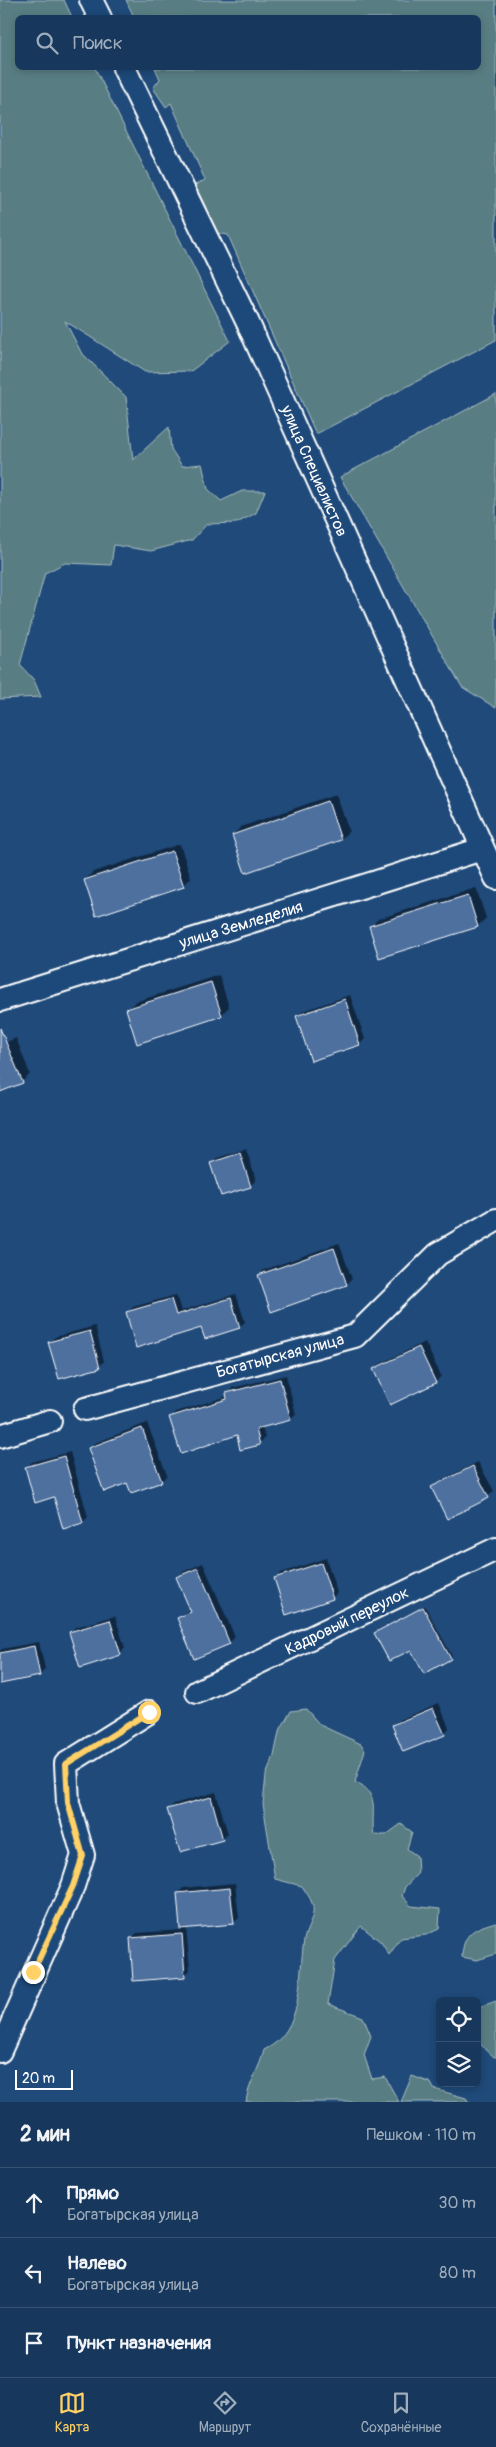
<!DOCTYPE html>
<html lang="ru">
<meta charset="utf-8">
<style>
body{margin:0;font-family:Pangolin,sans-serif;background:#203f62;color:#f1f3f6}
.controls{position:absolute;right:15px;bottom:15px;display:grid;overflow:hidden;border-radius:8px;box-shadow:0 2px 8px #0003}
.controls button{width:45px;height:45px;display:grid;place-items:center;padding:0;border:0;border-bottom:1px solid #365272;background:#17385c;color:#f1f3f6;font:25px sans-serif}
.scale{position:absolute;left:15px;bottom:12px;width:58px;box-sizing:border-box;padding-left:5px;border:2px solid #fff;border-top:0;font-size:14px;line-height:18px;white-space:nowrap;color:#fff;-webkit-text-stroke:4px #1f4a7a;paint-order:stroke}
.stop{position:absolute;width:15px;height:15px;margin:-11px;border:4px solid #ffd166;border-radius:50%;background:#fff}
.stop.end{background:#ffd166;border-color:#fff;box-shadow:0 1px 5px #0008}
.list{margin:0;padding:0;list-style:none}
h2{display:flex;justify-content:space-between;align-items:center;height:65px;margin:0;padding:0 20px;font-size:21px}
h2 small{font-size:16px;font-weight:400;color:#9eacbb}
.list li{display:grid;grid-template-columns:32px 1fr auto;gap:15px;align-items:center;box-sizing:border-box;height:70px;padding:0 20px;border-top:1px solid #365272}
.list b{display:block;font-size:19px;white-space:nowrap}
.list p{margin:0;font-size:16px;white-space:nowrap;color:#9eacbb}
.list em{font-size:16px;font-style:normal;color:#9eacbb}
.icon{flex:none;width:28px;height:28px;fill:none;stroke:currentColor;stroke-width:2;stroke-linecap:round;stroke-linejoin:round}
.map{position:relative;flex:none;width:496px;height:2102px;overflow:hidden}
.search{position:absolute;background:#17385c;box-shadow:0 2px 8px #0003;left:15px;right:15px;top:15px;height:55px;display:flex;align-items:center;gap:12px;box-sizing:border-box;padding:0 18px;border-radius:8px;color:#9eacbb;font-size:19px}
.sheet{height:275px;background:#17385c}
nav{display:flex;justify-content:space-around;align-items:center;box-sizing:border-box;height:70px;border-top:1px solid #365272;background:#17385c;font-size:14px;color:#9eacbb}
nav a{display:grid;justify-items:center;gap:2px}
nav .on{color:#ffd166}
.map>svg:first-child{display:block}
</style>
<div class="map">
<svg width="496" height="2102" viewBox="0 0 496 2102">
<rect width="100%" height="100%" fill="#1f4a7a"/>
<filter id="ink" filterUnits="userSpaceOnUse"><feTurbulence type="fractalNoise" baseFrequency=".02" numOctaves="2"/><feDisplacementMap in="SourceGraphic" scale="10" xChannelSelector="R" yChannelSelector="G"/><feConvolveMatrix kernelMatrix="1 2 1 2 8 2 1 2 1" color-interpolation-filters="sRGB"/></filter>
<g filter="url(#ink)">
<g fill="#597e83" stroke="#acbec1">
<polygon points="0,0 64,0 72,17 18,18 18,68 95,68 230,341 191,371 145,372 65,321 81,352 126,397 133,460 169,427 171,449 182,466 202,464 208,489 221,501 242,491 265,491 256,513 237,523 207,524 192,540 151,551 114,545 111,565 65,563 45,573 20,665 34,680 41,697 0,699"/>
<polygon points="126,0 496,0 496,340 316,434 228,235 217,233 195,185 205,180 171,103 166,107 153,88 160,79 155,68 478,68 478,18 134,17"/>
<polygon points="496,394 496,708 462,687 340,477"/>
<path d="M306,1709L320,1725L361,1744L365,1750L355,1782C382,1796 370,1809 374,1835H386L401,1824L412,1832L407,1849L417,1856L418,1873L405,1887L402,1896L411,1906L440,1909L439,1929L426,1935L401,1938L389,1955L381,1942L361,1926L335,1960L328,2004L363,2017L371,2036L364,2055L372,2079L385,2077L399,2102H246C248,2084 260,2068 264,2050C305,2031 298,1977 304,1940C306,1928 317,1915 312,1903C310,1897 305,1891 302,1886L275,1879L263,1804L266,1775L274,1756L279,1732L291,1711Z"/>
<path d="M496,1922V1954L477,1960L462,1957C463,1932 475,1928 496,1922Z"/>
<polygon points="496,2001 496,2057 494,2057 477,2041 477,2008"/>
<polygon points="412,2076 431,2083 434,2089 466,2098 469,2102 401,2102"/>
</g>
<g fill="#0007">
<polygon points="336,794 349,831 341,839 233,835 241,827"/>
<polygon points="180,844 191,878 183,886 85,880 93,872"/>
<polygon points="476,888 486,918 478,926 370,927 378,919"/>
<polygon points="219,975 229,1007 221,1015 127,1010 135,1002"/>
<polygon points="350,995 365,1039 360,1044 312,1060 298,1016 303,1011"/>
<polygon points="16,1038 30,1074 22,1082 0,1091 0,1045"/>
<polygon points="246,1149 256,1180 250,1186 212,1163 217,1158"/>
<polygon points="339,1243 352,1279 347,1284 272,1311 259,1275 264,1270"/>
<polygon points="236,1294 245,1322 239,1327 202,1327 127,1313 133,1307 176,1295 181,1311"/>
<polygon points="95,1326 104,1361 99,1367 50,1342 55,1337"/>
<polygon points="425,1342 441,1376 436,1382 391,1403 375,1370 380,1364"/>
<polygon points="286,1375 296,1414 290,1419 262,1426 265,1438 259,1443 237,1434 171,1418 176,1412 228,1396 232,1388"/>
<polygon points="147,1423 167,1475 162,1481 132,1492 128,1482 89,1448 95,1443"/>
<polygon points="70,1452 88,1517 83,1522 26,1468 32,1462"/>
<polygon points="478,1462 494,1491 488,1497 433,1488 438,1482"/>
<polygon points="326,1558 337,1593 332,1598 276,1578 281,1573"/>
<polygon points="203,1563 235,1637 229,1643 178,1618 192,1609 178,1577 183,1572"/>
<polygon points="425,1606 452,1656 450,1658 411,1648 378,1631"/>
<polygon points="115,1616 125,1648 120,1653 70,1633 76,1627"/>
<polygon points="39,1642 45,1669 40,1675 0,1671 0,1651 2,1649"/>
<polygon points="439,1703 449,1728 444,1734 393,1725 399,1720"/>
<polygon points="216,1792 228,1834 222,1839 169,1810 174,1804"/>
<polygon points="235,1883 239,1918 233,1923 186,1928 190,1970 184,1976 132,1938 137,1933 182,1930 178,1894 183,1888"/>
</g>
<g fill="#4d6f9f" stroke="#fff">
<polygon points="328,801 341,840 245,873 232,835"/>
<polygon points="172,851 184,887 96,916 84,880"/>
<polygon points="468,895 478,927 379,958 369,926"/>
<polygon points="211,982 222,1016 137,1044 126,1009"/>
<polygon points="345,999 360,1045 311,1061 296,1016"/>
<polygon points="0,1028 23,1083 0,1092"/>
<polygon points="240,1153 251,1187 221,1196 210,1163"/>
<polygon points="334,1248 347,1285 271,1312 258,1275"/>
<polygon points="231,1298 240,1328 205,1339 201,1328 136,1348 126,1312 171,1299 176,1315"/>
<polygon points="90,1331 100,1368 59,1379 48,1342"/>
<polygon points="419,1347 436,1383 390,1405 373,1369"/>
<polygon points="280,1379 291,1420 256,1429 260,1445 240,1450 237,1435 181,1454 169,1417 227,1399 226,1393"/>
<polygon points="142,1428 162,1482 131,1493 127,1483 104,1492 88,1448"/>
<polygon points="64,1456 83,1523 63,1529 54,1497 35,1503 25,1467"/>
<polygon points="473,1466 489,1498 447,1519 431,1487"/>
<polygon points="321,1563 333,1599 286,1615 274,1578"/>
<polygon points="198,1568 230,1644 194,1659 177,1618 191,1612 176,1577"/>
<polygon points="423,1607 451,1659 424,1674 411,1650 389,1661 374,1633"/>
<polygon points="110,1620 121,1655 80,1668 69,1632"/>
<polygon points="34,1646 40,1676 0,1684 0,1653"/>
<polygon points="433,1708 445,1735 403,1752 392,1725"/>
<polygon points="211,1797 223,1840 180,1852 167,1809"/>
<polygon points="230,1888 234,1924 180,1929 177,1893"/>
<polygon points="182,1934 185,1977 133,1981 130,1938"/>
</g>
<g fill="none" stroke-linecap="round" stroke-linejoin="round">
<g stroke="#fff" stroke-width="26">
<g id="street">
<polyline points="91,0 100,18"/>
<polyline points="124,68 248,323 496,878"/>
<polyline points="0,1000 482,849"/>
<polyline points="85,1409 355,1336 438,1254 496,1220"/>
<polyline points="0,1436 50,1421"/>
<polyline points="197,1692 496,1549"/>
<polyline points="0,2051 73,1886 83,1855 68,1803 66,1764 149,1712"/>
</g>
</g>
<use href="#street" stroke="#1f4a7a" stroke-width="22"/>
</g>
</g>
<g fill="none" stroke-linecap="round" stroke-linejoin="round" filter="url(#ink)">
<polyline stroke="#ffd166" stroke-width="6" points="33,1972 73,1886 83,1856 68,1803 66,1764 149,1712"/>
</g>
<g text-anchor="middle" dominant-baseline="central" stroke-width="5" stroke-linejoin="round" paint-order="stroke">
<g font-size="16" fill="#fff" stroke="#1f4a7a">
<text transform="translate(314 471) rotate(66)">улица Специалистов</text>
<text transform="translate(241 925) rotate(-17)">улица Земледелия</text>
<text transform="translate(280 1356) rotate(-15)">Богатырская улица</text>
<text transform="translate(347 1621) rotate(-26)">Кадровый переулок</text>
</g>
</g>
</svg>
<div class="controls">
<button><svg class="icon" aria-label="locate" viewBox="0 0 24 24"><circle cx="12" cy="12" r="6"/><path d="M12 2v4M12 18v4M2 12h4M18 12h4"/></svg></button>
<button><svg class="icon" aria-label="layers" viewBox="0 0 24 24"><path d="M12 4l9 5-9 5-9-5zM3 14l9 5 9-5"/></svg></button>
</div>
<div class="scale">20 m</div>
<div class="stop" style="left:149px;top:1712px"></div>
<div class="stop end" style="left:33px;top:1972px"></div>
<div class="search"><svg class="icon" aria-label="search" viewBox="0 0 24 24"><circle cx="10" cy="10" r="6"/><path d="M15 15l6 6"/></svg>Поиск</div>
</div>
<section class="sheet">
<h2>2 мин<small>Пешком · 110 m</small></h2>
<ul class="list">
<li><svg class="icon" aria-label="ahead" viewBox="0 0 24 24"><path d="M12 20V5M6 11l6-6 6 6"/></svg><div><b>Прямо</b><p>Богатырская улица</p></div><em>30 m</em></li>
<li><svg class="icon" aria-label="left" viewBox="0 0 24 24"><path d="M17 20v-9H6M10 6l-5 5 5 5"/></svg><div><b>Налево</b><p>Богатырская улица</p></div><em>80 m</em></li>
<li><svg class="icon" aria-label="arrive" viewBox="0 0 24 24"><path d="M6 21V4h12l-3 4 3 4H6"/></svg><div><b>Пункт назначения</b></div></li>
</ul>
</section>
<nav>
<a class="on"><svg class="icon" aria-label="map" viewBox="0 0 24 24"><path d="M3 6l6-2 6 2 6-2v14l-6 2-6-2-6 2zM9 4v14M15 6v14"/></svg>Карта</a>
<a><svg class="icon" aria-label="directions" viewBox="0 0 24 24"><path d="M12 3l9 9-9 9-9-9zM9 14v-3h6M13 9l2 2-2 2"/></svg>Маршрут</a>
<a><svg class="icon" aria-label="saved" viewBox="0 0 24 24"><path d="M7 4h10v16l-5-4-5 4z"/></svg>Сохранённые</a>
</nav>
